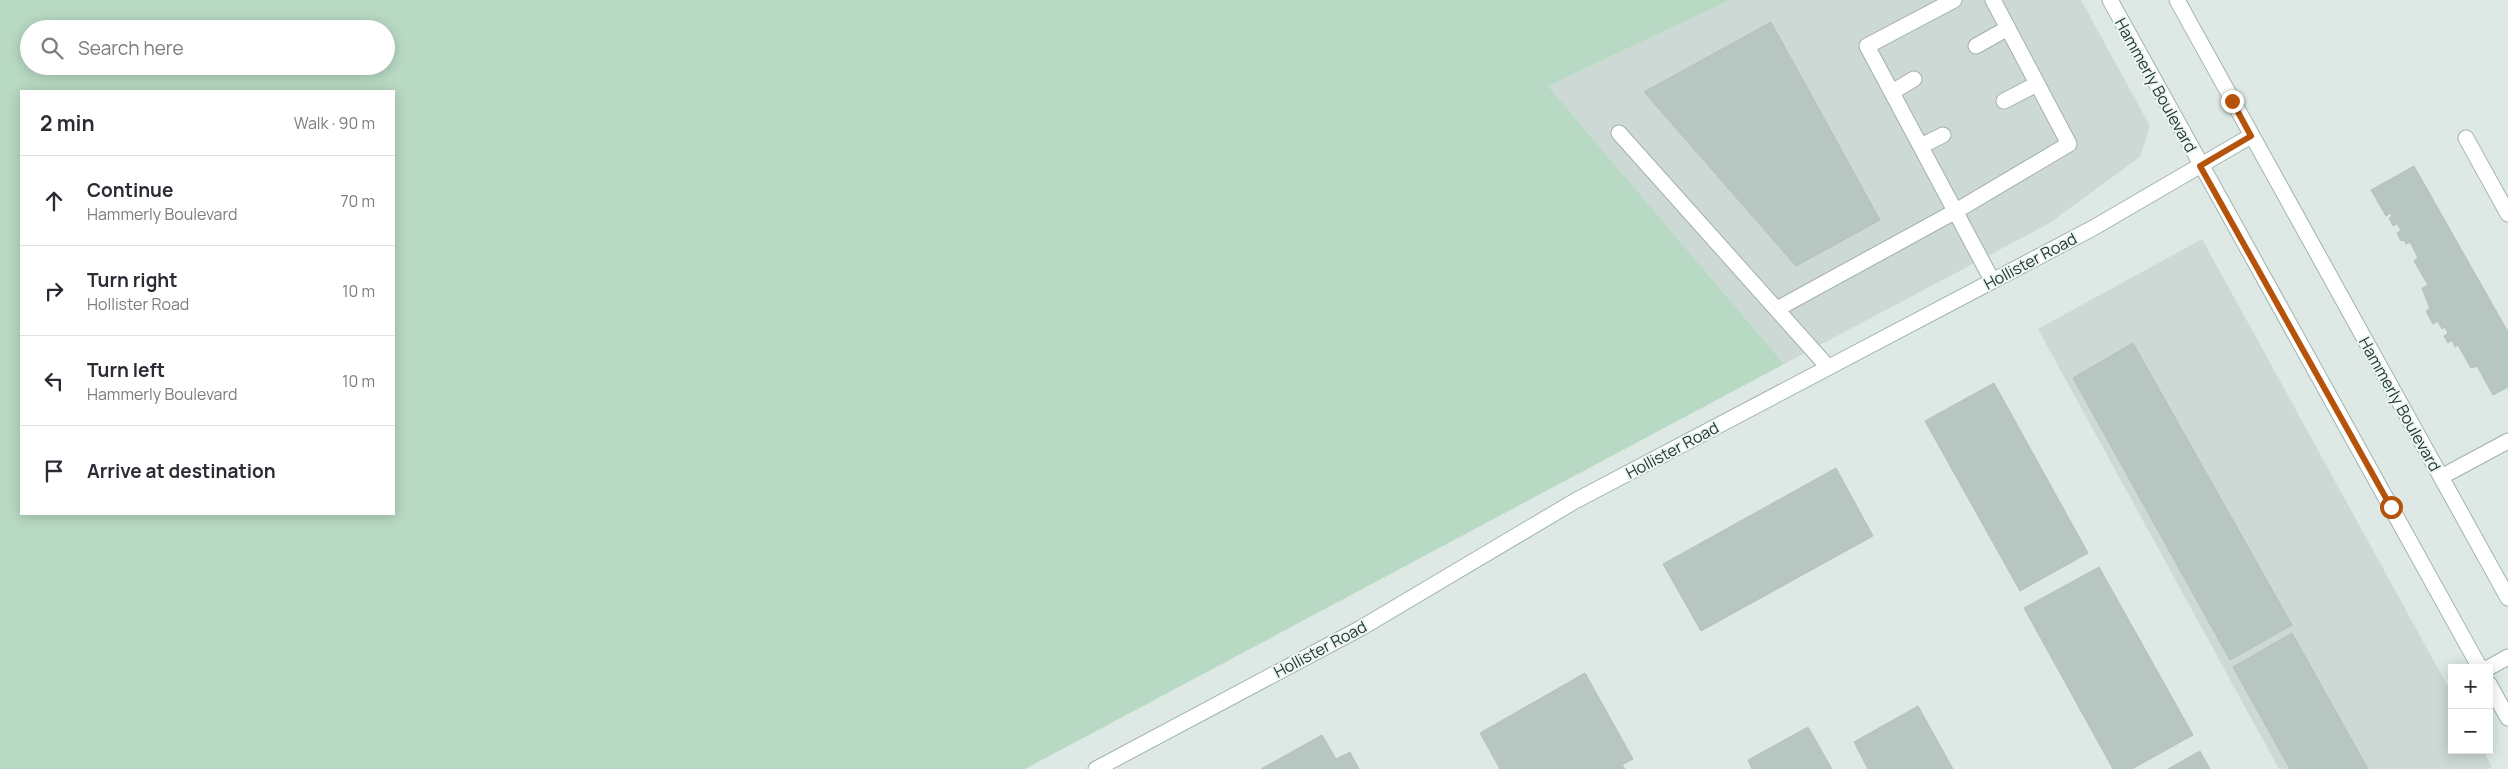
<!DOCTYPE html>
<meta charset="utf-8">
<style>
body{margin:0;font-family:Manrope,sans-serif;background:#f7f7f7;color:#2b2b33}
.controls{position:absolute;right:15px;bottom:15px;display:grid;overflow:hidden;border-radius:0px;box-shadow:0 2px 12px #0003}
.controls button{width:45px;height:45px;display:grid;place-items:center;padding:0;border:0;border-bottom:1px solid #e1e1e2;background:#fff;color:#2b2b33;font:25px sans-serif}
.stop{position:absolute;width:15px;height:15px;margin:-11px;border:4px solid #b45309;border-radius:50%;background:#fff}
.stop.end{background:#b45309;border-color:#fff;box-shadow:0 1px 5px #0008}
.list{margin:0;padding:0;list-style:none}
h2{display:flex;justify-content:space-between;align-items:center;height:65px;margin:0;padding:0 20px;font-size:21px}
h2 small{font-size:16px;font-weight:400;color:#7c7c81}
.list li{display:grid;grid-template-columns:32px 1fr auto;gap:15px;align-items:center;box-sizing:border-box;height:90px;padding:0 20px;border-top:1px solid #e1e1e2}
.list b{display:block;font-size:19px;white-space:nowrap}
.list p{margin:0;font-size:16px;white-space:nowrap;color:#7c7c81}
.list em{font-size:16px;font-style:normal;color:#7c7c81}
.icon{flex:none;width:28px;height:28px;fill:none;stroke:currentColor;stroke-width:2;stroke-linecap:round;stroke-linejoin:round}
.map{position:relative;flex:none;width:2508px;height:769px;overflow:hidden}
.search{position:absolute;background:#fff;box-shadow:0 2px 12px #0003;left:20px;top:20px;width:375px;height:55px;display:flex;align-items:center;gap:12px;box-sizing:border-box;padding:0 18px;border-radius:28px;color:#7c7c81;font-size:19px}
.panel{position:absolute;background:#fff;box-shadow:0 2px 12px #0003;left:20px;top:90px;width:375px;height:425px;border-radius:0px}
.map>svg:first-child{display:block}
</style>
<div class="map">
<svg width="2508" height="769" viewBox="0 0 2508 769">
<rect width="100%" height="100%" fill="#dee9e5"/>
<g fill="#cdd9d4">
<polygon points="1730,0 2081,0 2150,126 2140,157 2048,224 1784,364 1548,86"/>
<polygon points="2202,239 2452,694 2452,750 2483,750 2492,767 2488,769 2279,769 2038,329"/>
</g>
<path fill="#b8d9c3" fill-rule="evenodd" d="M0,0H1730L1548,86L1784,364L1025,769H0ZM29,29H386V66H29ZM21,91H394V514H21Z"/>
<g fill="#b7c6c1" stroke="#b1c2bc">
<polygon points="1771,22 1880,220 1796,266 1644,92"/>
<polygon points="2414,166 2508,332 2508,387 2493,395 2477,366 2471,368 2458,345 2455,347 2452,340 2448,343 2444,336 2448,333 2445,327 2442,329 2438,321 2433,324 2426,311 2430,309 2422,288 2428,285 2414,261 2418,258 2410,242 2406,244 2404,240 2401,241 2397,233 2401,230 2397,224 2393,226 2389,218 2392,216 2390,213 2386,216 2371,190"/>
<polygon points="2133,343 2292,625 2230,660 2073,378"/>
<polygon points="1994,383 2088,553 2020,591 1925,421"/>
<polygon points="1836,468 1873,536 1701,631 1663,564"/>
<polygon points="2099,567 2193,735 2132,769 2113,769 2024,608"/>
<polygon points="2292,633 2368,769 2290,769 2233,667"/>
<polygon points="1585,673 1633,759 1622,765 1625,769 1500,769 1480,733"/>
<polygon points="1918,706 1953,769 1868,769 1854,742"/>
<polygon points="1808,727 1832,769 1752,769 1748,760"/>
<polygon points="1322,735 1336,759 1350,752 1359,769 1261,769"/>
<polygon points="2200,751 2210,769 2168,769"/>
</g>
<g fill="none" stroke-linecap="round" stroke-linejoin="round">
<g stroke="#a2b0ac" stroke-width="17">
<g id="lane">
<polyline points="1954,0 1867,46 1992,280"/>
<polyline points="1976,46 2008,28"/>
<polyline points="1892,92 1914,79"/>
<polyline points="2004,101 2037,84"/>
<polyline points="1619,133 1828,367"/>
<polyline points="2466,138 2508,214"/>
<polyline points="1921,146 1943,135"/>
<polyline points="1777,309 1956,211 2069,144 1993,0"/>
<polyline points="2441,477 2508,441"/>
</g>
</g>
<g stroke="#9eb4ad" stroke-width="17">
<g id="secondary">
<polyline points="2110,0 2480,668"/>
<polyline points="2177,0 2508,598"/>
<polyline points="2488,668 2508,657"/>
<polyline points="2489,684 2508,718"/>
<polyline points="1096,769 1361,628 1575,501 2093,228 2251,136"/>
</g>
</g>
<use href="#lane" stroke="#fff" stroke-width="15"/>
<use href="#secondary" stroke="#fff" stroke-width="15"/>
</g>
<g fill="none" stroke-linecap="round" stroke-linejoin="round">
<polyline stroke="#b45309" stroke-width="6" points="2232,101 2251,136 2200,166 2391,507"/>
</g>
<g text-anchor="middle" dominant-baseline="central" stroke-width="4" stroke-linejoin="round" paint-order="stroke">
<g font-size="16" fill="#213833" stroke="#eef6f3">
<text transform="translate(2156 85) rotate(61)">Hammerly Boulevard</text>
<text transform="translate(2030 261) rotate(-28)">Hollister Road</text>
<text transform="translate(2400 404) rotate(61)">Hammerly Boulevard</text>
<text transform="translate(1672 450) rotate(-28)">Hollister Road</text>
<text transform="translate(1320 649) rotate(-28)">Hollister Road</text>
</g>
</g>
</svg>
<div class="controls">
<button>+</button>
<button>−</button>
</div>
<div class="stop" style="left:2391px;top:507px"></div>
<div class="stop end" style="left:2232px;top:101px"></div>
<div class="search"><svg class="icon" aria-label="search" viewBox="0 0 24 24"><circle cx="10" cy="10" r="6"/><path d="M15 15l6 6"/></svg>Search here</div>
<section class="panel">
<h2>2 min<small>Walk · 90 m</small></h2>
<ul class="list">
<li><svg class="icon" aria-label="ahead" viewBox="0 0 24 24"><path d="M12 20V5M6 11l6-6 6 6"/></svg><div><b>Continue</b><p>Hammerly Boulevard</p></div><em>70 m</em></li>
<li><svg class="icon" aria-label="right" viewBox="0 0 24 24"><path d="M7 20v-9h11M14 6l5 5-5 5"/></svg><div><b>Turn right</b><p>Hollister Road</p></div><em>10 m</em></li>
<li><svg class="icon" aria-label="left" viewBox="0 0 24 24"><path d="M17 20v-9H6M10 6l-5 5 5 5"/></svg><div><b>Turn left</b><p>Hammerly Boulevard</p></div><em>10 m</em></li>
<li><svg class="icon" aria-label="arrive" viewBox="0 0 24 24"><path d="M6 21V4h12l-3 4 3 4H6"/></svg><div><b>Arrive at destination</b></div></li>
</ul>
</section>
</div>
